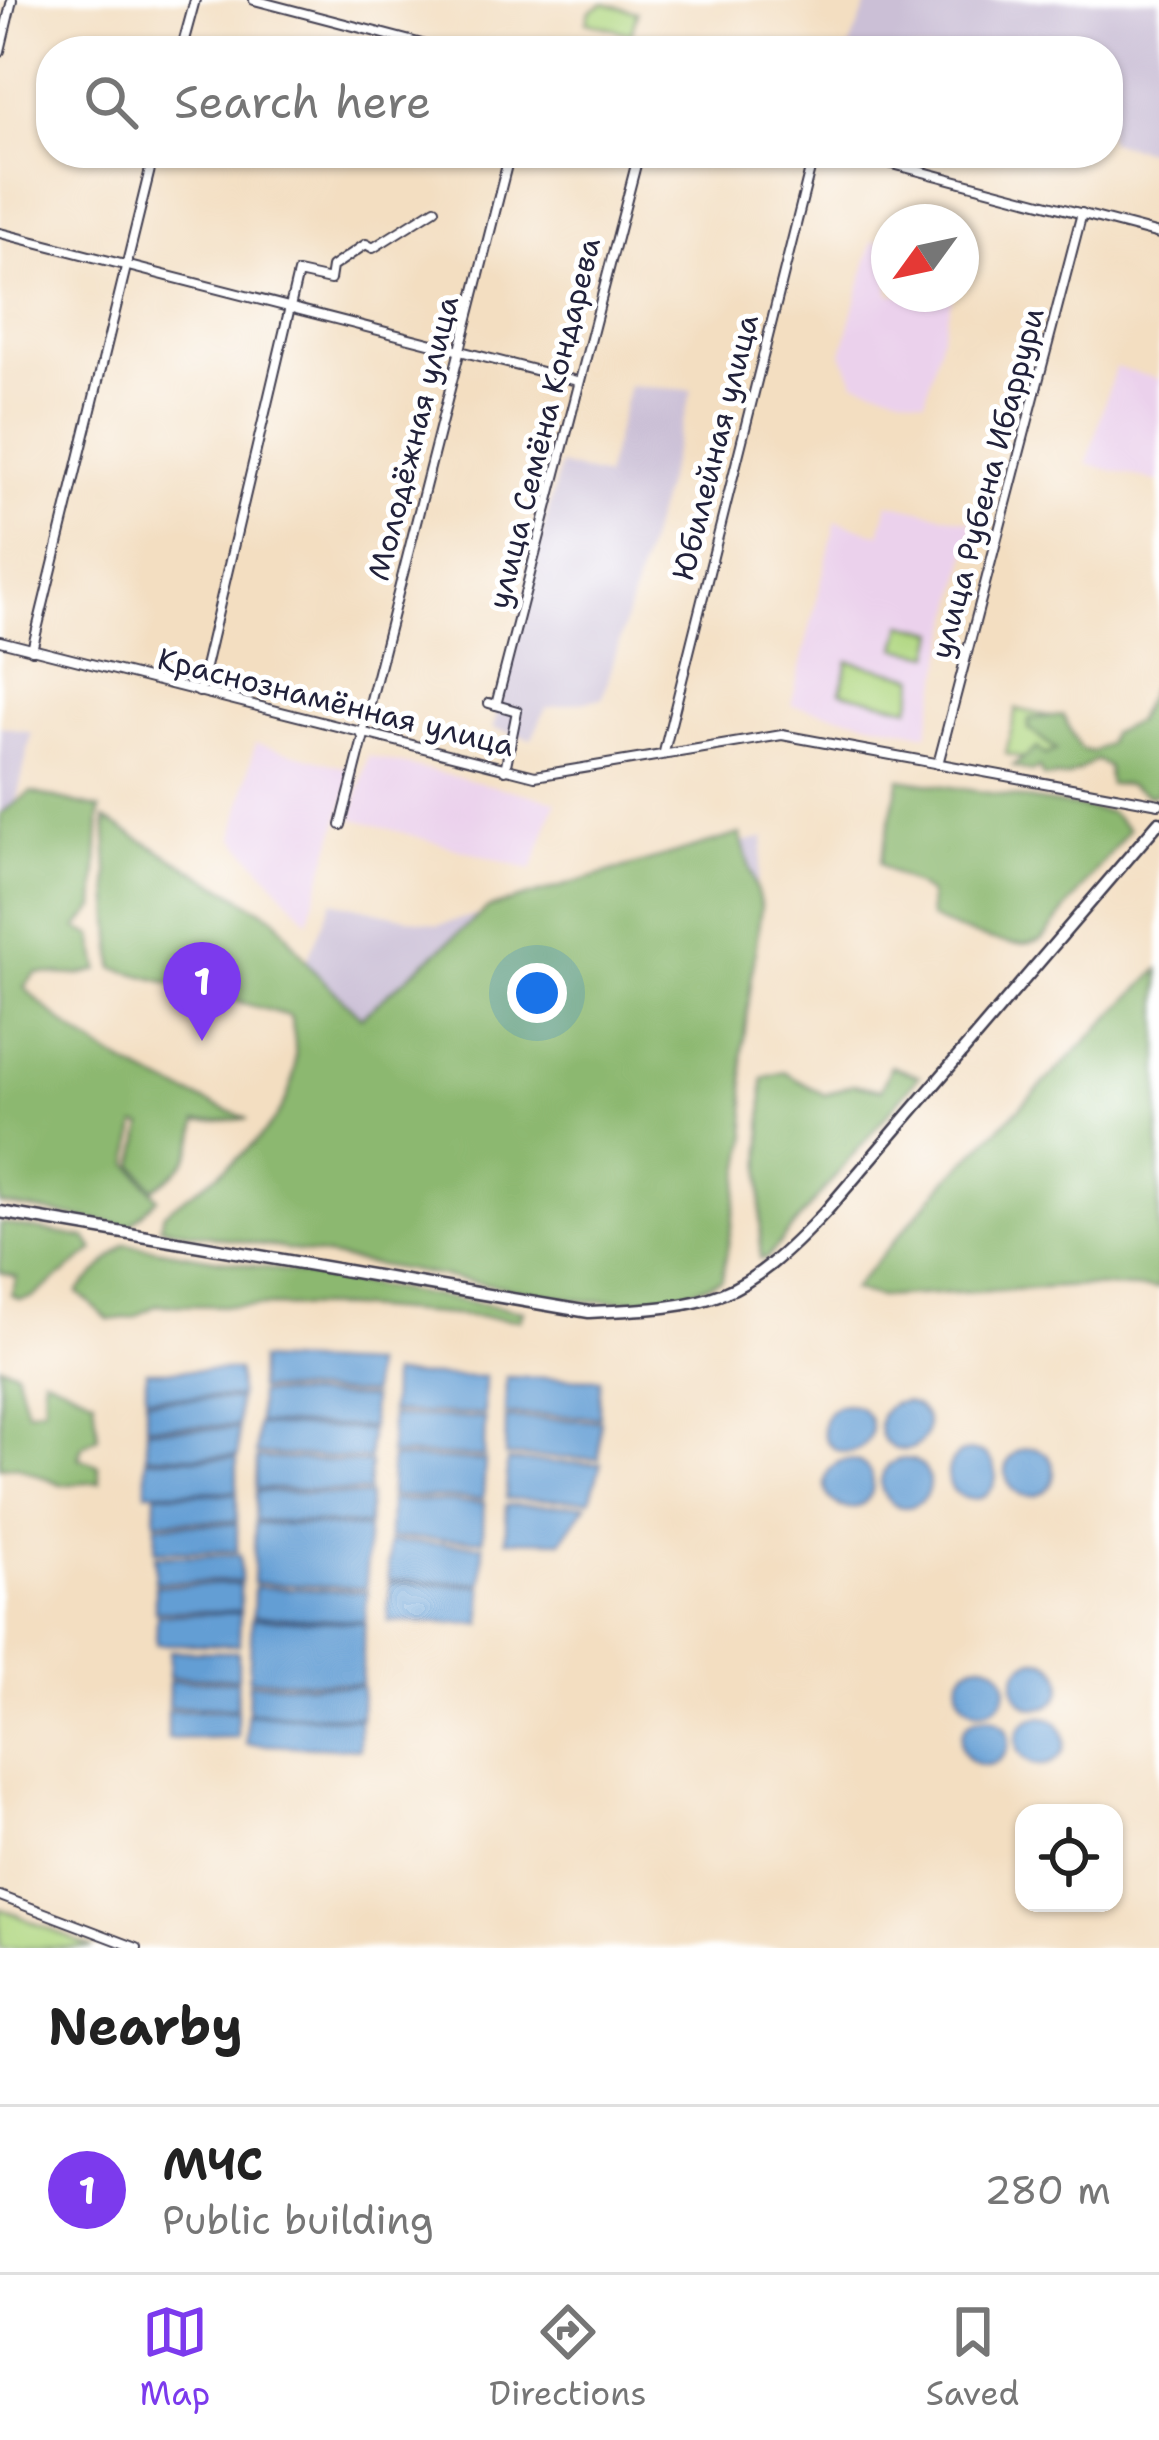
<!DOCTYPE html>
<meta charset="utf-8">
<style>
body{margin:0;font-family:"Shantell Sans",sans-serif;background:#f6f6f6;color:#222}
.controls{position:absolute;right:36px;bottom:36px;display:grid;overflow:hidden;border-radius:24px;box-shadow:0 3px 9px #0004}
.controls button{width:108px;height:108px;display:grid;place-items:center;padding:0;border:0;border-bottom:3px solid #e0e0e0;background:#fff;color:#222;font:60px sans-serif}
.compass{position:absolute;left:871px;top:204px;width:108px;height:108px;border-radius:50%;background:#fff;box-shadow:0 3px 9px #0004;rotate:237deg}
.you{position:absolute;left:537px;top:993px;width:42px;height:42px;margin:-30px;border:9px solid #fff;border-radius:50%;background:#1a73e8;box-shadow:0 0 0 18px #1a73e833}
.badge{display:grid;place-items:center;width:78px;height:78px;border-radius:50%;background:#7c3aed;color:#fff;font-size:39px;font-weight:700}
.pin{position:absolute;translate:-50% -99px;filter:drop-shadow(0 3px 6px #0008)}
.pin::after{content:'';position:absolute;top:63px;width:42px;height:36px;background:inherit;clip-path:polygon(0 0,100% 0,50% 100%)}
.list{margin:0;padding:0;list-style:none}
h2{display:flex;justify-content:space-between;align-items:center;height:156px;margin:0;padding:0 48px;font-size:51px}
h2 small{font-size:39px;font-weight:400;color:#767676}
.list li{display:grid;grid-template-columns:78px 1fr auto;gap:36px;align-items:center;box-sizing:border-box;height:168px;padding:0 48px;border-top:3px solid #e0e0e0}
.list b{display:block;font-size:45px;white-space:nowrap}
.list p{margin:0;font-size:39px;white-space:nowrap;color:#767676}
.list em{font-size:39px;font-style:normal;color:#767676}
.icon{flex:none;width:66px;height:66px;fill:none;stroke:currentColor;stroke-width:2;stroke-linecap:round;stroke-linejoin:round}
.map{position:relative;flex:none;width:1159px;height:1948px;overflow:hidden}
.search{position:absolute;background:#fff;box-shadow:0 3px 9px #0004;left:36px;right:36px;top:36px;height:132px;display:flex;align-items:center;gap:30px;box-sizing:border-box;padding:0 42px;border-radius:48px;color:#767676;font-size:45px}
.sheet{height:324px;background:#fff}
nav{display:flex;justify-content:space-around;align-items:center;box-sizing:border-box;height:168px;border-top:3px solid #e0e0e0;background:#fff;font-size:33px;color:#767676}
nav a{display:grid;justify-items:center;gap:6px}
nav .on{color:#7c3aed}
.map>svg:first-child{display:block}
</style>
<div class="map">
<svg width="1159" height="1948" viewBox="0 0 1159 1948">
<rect width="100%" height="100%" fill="#fff"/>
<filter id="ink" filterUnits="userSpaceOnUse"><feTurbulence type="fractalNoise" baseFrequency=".00833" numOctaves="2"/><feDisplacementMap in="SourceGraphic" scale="24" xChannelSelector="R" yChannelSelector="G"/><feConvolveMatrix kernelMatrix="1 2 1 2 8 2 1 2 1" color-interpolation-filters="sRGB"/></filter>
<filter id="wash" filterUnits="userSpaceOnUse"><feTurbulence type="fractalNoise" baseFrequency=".004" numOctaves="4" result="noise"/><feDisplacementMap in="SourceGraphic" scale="48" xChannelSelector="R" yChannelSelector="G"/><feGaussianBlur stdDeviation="2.7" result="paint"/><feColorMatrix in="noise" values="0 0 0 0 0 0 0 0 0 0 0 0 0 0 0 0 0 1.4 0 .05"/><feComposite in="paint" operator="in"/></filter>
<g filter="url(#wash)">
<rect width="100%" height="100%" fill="#f3dec1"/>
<g fill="#ebd1ec">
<polygon points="872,241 889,243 889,294 953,294 925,400 855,382 842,353"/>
<polygon points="1115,367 1159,379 1159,482 1087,464"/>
<polygon points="888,503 974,522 927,734 791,705 836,521 880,534"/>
<polygon points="255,743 354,770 308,921 234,837"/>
<polygon points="368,756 556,801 532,870 352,818"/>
</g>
<g fill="#cbbfd6">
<polygon points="869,0 1159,0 1159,154 1108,141 1108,51 848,51"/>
<polygon points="629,386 692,390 603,698 546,708 532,739 493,728 560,465 605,477"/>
<polygon points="0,726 32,733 17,799 0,815"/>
<polygon points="765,837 753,908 441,1125 301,974 332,901 439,925"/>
</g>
<g fill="#b0d781" stroke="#697c5e" stroke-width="3">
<polygon points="604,3 637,12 631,34 587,22 590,11"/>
<polygon points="903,624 937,632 932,655 897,648"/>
<polygon points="848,661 916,677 910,708 841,692"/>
<polygon points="1016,709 1066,720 1056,766 1006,754"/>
<polygon points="0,1908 93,1948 0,1948"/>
</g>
<g fill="#8cb86f" stroke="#576d55" stroke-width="3">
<polygon points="1159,673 1159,793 1150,796 1128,785 1109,784 1108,767 1096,760 1068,777 1043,777 1039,768 1031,772 1013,766 1037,748 1045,755 1056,750 1029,729 1029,719 1063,715 1080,749 1092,752 1107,744 1111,733 1135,722"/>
<path d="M900,779L1109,812L1129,829L1044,938C1020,955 956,930 930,918L929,894C915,881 891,876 880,863Z"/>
<path d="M31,792L100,809L95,908L77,928L93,936L99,970L78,975L36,973L24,987C93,1058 157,1081 248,1119L197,1122C195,1158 183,1168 153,1189L135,1165L143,1126L136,1125L130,1164L158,1198L129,1226L0,1204V814Z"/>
<path d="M105,819L275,918L313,970L361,1017L488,908L740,834L761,906L742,1053L747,1138L722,1279C677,1300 633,1302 584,1301L160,1227L164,1213C234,1160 318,1119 290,1016L114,968Z"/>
<polygon points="1159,969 1159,1289 1082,1286 879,1297 852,1290 946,1181"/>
<polygon points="891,1066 919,1076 767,1258 760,1259 763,1078 784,1072 825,1095 853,1084 881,1090"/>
<polygon points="0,1223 86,1238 94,1250 33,1297 20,1300 11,1295 17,1277 0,1272"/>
<polygon points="125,1244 523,1311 520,1320 346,1307 157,1305 134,1317 109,1320 77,1292"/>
<polygon points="0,1365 16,1371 27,1411 44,1407 43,1376 94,1399 98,1437 82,1446 79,1458 98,1465 100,1482 61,1485 16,1466 0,1467"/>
</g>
<g fill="#649ed4" stroke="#436088" stroke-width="3">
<polygon points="259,1360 372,1365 371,1394 258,1389"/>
<polygon points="238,1370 239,1397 146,1397 146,1371"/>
<polygon points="391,1375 485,1377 484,1415 390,1412"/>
<polygon points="506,1377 600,1379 599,1417 505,1414"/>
<polygon points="259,1393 372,1398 371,1427 258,1423"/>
<polygon points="238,1399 238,1426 146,1426 146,1400"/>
<circle cx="903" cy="1426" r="24"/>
<circle cx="847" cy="1428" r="24"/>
<polygon points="391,1416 485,1419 484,1457 390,1454"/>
<polygon points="506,1418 600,1421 599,1459 505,1456"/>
<polygon points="257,1425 370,1430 369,1459 256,1454"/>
<rect x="146" y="1429" width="92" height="27"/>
<circle cx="1030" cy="1472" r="24"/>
<circle cx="972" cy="1475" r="24"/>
<polygon points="237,1458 237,1491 146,1492 146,1459"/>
<polygon points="257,1458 370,1463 368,1492 256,1488"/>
<polygon points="391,1458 485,1461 483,1499 390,1496"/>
<circle cx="905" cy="1483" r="24"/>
<circle cx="849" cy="1484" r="24"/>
<polygon points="507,1461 601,1464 590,1500 506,1499"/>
<polygon points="256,1491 369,1496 368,1525 255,1520"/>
<polygon points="156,1494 237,1494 237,1521 155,1521"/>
<polygon points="390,1500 484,1503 483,1540 389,1538"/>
<polygon points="506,1505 586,1505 561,1541 506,1540"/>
<polygon points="255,1523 367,1528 366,1588 253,1583"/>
<polygon points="237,1524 237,1551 155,1551 156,1525"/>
<polygon points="389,1542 483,1545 482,1583 388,1580"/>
<polygon points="240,1555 241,1581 155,1582 155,1556"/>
<polygon points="389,1583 482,1586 482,1624 388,1621"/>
<polygon points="240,1584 240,1611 155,1611 155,1586"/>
<polygon points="254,1587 367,1592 365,1621 253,1616"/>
<polygon points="240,1613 239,1645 156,1644 157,1615"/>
<polygon points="252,1619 365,1623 361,1684 249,1679"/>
<polygon points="170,1651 238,1652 238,1678 169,1677"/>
<circle cx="1038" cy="1684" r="24"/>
<circle cx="982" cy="1687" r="24"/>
<polygon points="169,1681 237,1681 237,1708 168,1707"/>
<polygon points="249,1683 362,1687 361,1717 248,1712"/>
<polygon points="168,1711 237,1711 237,1737 168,1739"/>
<polygon points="247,1714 360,1719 359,1749 246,1744"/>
<circle cx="985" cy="1741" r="24"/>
<circle cx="1041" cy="1741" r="24"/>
</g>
</g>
<g filter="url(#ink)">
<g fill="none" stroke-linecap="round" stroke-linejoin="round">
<g stroke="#413e4f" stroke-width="12">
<g id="minor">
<polyline points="254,0 449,51"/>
<polyline points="0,51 12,0"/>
<polyline points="181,51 195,0"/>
<polyline points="851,153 1159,234"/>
<polyline points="0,233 577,381"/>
<polyline points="0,641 535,776 782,735 1159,804"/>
<polyline points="32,650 154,153"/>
<polyline points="199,692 298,273 330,280 332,267 366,244 373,248 435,209"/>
<polyline points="489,703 517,711 505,770"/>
<polyline points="496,705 639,153"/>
<polyline points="362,735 510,153"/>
<polyline points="664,752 814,153"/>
<polyline points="938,764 1082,213"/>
<polyline points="341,825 364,735"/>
<polyline points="0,1896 137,1948"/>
</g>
</g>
<g stroke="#413e4f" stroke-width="15">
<path id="major" d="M0,1212L589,1312C713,1307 741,1302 827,1210L1159,822"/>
</g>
<use href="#minor" stroke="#fff" stroke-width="8"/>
<use href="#major" stroke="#fff" stroke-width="10"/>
</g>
</g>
<g text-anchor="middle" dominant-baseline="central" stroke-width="10" stroke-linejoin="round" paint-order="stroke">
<g font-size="30" fill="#22223b" stroke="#fff">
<text transform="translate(544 423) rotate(-76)">улица Семёна Кондарева</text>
<text transform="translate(413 438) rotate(-76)">Молодёжная улица</text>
<text transform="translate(715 447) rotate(-76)">Юбилейная улица</text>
<text transform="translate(987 483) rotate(-75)">улица Рубена Ибаррури</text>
<text transform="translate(336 702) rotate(14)">Краснознамённая улица</text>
</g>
</g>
</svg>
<div class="controls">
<button><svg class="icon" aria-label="locate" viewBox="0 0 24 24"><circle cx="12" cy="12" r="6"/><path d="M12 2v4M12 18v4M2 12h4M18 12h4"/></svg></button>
</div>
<svg class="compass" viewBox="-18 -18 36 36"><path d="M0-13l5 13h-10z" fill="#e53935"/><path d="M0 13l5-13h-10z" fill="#767676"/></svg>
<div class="you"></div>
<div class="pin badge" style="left:202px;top:1041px">1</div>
<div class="search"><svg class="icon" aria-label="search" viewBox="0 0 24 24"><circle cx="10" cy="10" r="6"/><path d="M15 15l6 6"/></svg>Search here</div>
</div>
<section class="sheet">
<h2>Nearby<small></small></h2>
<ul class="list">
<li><span class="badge">1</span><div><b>МЧС</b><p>Public building</p></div><em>280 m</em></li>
</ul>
</section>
<nav>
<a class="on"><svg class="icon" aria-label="map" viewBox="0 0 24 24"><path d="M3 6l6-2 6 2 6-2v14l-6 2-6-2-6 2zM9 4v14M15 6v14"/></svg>Map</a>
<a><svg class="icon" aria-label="directions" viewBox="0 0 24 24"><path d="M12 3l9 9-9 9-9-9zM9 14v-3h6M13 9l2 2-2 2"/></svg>Directions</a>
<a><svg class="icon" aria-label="saved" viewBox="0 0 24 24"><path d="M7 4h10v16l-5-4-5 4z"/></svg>Saved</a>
</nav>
